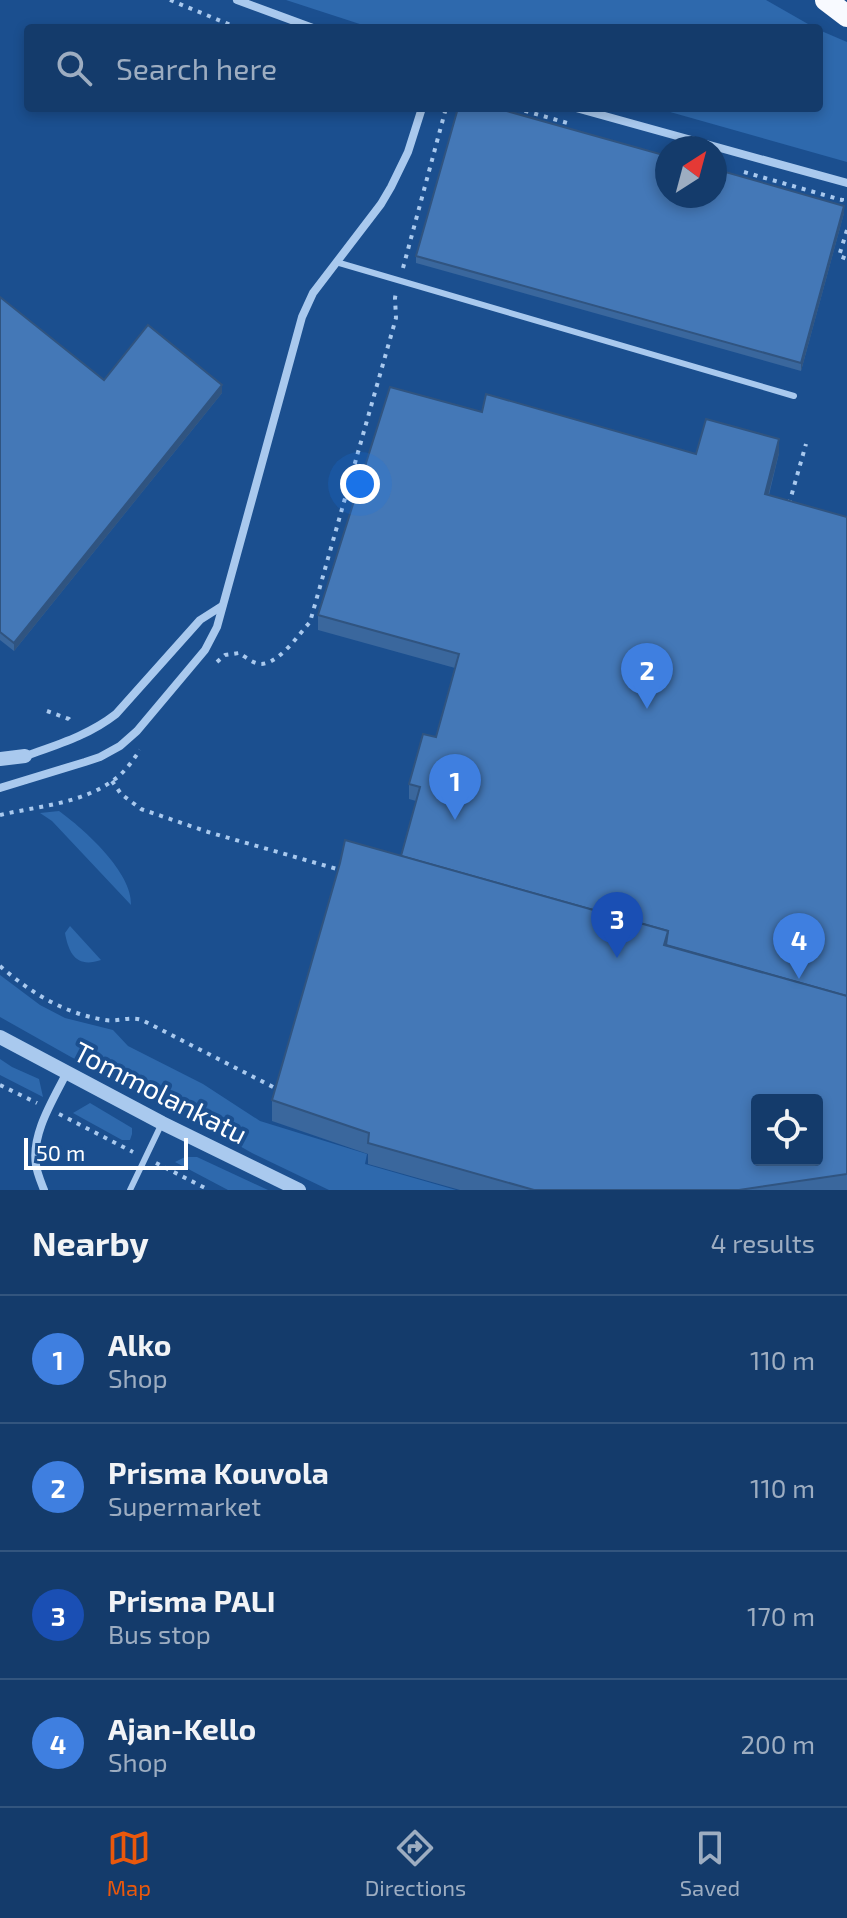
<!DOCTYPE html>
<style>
body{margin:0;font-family:"Exo 2",sans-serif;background:#214673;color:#f1f3f6}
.controls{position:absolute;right:24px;bottom:24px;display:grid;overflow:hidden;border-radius:8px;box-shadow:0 4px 12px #0003}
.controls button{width:72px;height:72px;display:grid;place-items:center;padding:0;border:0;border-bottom:2px solid #33557e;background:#143b6b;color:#f1f3f6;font:40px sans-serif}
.compass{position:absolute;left:655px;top:136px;width:72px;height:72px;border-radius:50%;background:#143b6b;box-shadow:0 4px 12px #0003;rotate:36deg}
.scale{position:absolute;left:24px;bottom:20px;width:164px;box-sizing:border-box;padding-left:8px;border:4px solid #fff;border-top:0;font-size:22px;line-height:28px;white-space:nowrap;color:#fff;-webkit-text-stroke:6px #1b4f8f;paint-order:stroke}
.you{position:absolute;left:360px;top:484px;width:28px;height:28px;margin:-20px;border:6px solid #fff;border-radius:50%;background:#1a73e8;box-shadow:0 0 0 12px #1a73e833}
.badge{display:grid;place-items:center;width:52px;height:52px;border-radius:50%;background:#ea580c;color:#fff;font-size:26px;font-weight:700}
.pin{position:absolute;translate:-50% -66px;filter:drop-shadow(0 2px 4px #0008)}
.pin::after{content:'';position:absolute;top:42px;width:28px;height:24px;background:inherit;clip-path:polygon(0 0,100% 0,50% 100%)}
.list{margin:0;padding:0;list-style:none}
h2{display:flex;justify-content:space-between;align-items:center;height:104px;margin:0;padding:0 32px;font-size:34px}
h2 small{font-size:26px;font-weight:400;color:#9dadc1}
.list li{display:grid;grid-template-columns:52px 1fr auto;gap:24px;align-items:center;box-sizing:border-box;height:128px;padding:0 32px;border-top:2px solid #33557e}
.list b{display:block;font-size:30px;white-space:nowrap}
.list p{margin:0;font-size:26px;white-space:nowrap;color:#9dadc1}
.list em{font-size:26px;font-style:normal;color:#9dadc1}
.icon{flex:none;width:44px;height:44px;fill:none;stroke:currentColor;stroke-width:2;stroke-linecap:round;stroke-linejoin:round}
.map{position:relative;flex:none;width:847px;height:1190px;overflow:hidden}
.search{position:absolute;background:#143b6b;box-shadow:0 4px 12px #0003;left:24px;right:24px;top:24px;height:88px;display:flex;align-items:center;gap:20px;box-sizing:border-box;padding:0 28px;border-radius:8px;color:#9dadc1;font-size:30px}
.sheet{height:616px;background:#143b6b}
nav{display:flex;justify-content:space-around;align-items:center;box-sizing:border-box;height:112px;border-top:2px solid #33557e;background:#143b6b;font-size:22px;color:#9dadc1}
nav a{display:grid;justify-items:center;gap:4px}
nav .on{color:#ea580c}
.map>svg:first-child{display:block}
</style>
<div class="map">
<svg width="847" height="1190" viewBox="0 0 847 1190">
<rect width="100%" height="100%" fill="#1b4f8f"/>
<g fill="#2e69ad">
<polygon points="286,0 766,0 815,28 372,28"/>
<polygon points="819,30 847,42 847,162 656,108 819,108"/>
<path d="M59,811C84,829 133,873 131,905L52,821L40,813Z"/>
<path d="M70,926L101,960C77,968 69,955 65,933Z"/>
<polygon points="0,975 40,1005 65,1018 113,1030 128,1046 203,1084 260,1121 367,1154 365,1164 456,1190 329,1190 252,1153 162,1102 71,1057 0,1017"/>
<polygon points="0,1059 12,1067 39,1079 43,1097 0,1075"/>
<polygon points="90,1103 132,1128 132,1134 130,1140 122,1140 73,1113"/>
<polygon points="185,1157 197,1157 268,1190 228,1190 175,1162"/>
</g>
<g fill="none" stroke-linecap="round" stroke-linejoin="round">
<g stroke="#a9c9ee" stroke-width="4" stroke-dasharray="4 6" stroke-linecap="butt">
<polyline points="170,0 238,28"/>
<polyline points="515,108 571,124"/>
<polyline points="744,172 842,200 842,198"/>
<polyline points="847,230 839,256 847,259"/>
<polyline points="403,268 446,108"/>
<polyline points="789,504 806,444"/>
<path d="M217,662L225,655L239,653C244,656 250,661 256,663C275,670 299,634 310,622L396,318L395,298L396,292"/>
<polyline points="47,711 69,719 73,724"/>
<polyline points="112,781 121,794 141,809 208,832 344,871"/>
<path d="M0,815C38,806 82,804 115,779C125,772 133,760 140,750"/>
<path d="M0,966C31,993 63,1013 105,1020C117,1022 130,1016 142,1020L277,1089"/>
<polyline points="0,1085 37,1103"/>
<polyline points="59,1114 133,1152"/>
<polyline points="156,1163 209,1190"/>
</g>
<g stroke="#a9c9ee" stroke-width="6">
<polyline points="336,262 794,396"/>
<polyline points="130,1190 162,1123"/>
</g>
<g stroke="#a9c9ee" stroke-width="8">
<polyline points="237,0 313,28"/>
<polyline points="576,108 847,183"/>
<path d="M23,757C56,745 88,736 116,714L200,620L222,606"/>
<polyline points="0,788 85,762 100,757 120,746 137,731 205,650 217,627 302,317 313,293 381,204 391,187 408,152 422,108"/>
<path d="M44,1190C41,1182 37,1173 36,1165C31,1134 53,1100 66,1074"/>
</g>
<g stroke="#a9c9ee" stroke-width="14">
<polyline points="0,759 25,756"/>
<polyline points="0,1037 162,1123 299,1190"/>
</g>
<polyline stroke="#f8faff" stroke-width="22" points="826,0 847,16"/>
</g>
<g fill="#3a679d">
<polygon points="844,213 801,371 416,263 416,256"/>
<polygon points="0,297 104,380 222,393 14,651 0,640"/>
<polygon points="482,412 696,454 779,453 769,495 847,517 847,1190 460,1190 368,1164 368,1154 272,1121 272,1100 401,856 416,801 409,799 409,784 436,737 455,668 318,630 318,615"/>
</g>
<g fill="#305480">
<polygon points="844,206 844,213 801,371 801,363"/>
<polygon points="222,385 222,393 14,651 14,643"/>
<polygon points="779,439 779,453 765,508 765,494"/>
</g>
<g fill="#4478b7" stroke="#305480" stroke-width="2" fill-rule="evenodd">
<polygon points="458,108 496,108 667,156 667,196 715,196 715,169 844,206 801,363 416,256"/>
<polygon points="0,297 104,380 148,325 222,385 14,643 0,632"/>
<polygon points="390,387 482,412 486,394 696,454 706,419 779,439 765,494 847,517 847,996 666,945 668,931 401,856 420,787 409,784 423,734 436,737 459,654 318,615"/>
<path d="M345,840L668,931L664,945L847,996V1174L739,1190H534L368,1143L369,1133L272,1100L340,863ZM757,1100H817V1160H757Z"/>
</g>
<g text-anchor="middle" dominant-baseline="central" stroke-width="8" stroke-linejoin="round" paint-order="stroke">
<g font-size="28" fill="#fff" stroke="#1b4f8f">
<text transform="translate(161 1092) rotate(27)">Tommolankatu</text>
</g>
</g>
</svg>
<div class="controls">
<button><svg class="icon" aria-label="locate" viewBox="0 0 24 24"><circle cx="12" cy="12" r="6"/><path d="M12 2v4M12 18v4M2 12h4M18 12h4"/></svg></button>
</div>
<svg class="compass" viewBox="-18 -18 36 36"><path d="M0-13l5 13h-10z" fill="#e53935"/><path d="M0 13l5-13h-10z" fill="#9dadc1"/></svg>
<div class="scale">50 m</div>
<div class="you"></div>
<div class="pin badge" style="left:455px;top:820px;background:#3f7fe0">1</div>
<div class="pin badge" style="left:647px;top:709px;background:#3f7fe0">2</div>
<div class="pin badge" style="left:617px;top:958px;background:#1a4fb4">3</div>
<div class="pin badge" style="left:799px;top:979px;background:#3f7fe0">4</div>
<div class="search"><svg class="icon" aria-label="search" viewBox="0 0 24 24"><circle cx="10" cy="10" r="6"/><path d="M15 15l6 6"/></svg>Search here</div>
</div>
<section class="sheet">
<h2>Nearby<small>4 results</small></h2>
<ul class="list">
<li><span class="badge" style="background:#3f7fe0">1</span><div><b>Alko</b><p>Shop</p></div><em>110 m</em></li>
<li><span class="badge" style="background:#3f7fe0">2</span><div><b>Prisma Kouvola</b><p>Supermarket</p></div><em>110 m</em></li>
<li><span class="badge" style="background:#1a4fb4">3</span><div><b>Prisma PALI</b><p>Bus stop</p></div><em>170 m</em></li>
<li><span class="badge" style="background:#3f7fe0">4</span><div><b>Ajan-Kello</b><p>Shop</p></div><em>200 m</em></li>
</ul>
</section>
<nav>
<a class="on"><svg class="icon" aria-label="map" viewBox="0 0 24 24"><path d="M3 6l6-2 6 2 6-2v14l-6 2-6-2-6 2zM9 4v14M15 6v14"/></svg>Map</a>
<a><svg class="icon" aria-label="directions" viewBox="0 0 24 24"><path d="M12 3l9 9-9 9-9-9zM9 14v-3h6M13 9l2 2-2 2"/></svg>Directions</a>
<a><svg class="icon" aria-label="saved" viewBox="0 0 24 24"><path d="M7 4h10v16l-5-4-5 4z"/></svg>Saved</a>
</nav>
